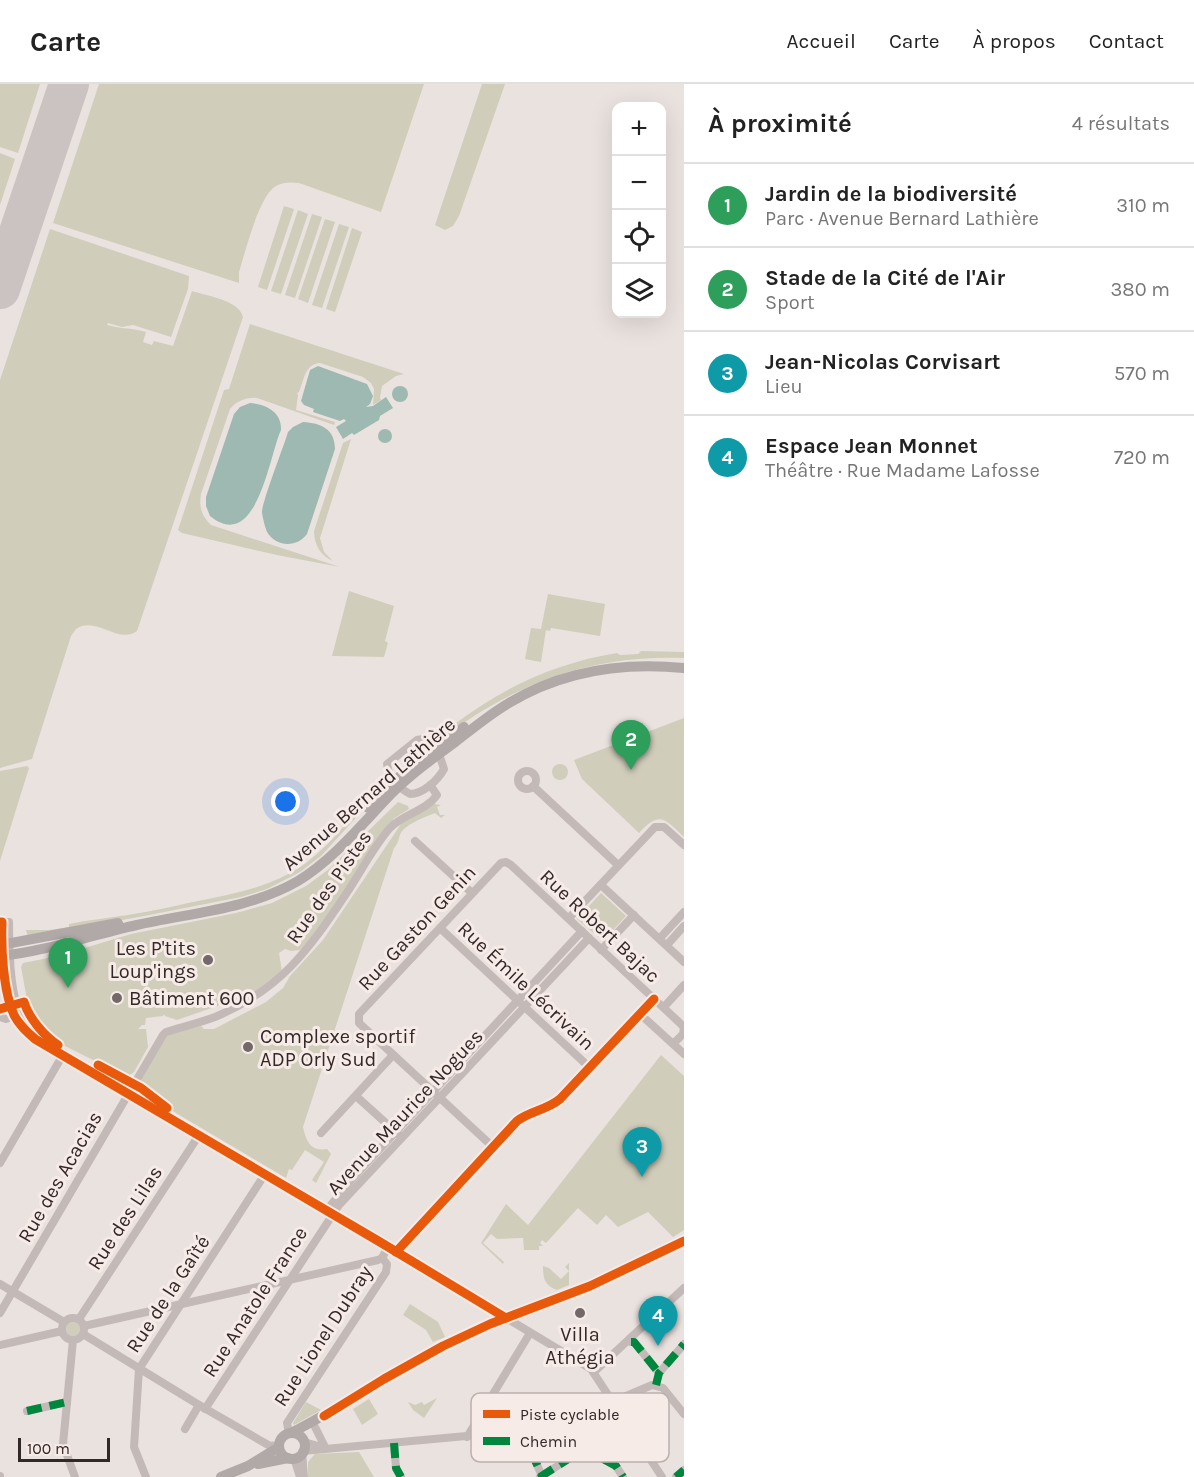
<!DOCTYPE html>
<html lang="fr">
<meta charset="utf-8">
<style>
body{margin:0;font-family:Karla,sans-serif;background:#f6f6f6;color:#222}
.controls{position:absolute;right:18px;top:18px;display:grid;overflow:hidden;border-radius:12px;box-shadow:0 6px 24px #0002}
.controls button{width:54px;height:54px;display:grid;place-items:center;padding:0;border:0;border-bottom:2px solid #e0e0e0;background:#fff;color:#222;font:30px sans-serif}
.scale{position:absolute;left:18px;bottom:15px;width:92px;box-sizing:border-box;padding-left:6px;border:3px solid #332828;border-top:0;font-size:16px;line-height:21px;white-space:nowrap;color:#332828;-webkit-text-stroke:4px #f7ebe7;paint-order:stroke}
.you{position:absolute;left:286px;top:718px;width:21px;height:21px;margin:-15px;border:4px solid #fff;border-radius:50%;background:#1a73e8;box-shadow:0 0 0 9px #1a73e833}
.badge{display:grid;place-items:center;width:39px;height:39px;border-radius:50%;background:#736968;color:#fff;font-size:20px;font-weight:700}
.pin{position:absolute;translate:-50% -50px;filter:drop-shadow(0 2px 3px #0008)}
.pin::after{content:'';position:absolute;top:32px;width:21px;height:18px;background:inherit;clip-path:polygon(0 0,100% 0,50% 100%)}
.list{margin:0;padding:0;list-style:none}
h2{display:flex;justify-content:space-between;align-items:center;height:78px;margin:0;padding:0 24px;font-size:26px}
h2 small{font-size:20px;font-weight:400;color:#767676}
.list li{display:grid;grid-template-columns:39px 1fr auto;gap:18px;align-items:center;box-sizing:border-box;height:84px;padding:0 24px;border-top:2px solid #e0e0e0}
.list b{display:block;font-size:22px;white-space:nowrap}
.list p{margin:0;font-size:20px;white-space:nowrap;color:#767676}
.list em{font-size:20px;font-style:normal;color:#767676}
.icon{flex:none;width:33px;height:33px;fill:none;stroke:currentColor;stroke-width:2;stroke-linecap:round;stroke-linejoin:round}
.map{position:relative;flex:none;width:684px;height:1393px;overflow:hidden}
header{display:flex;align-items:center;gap:36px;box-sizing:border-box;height:84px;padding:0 30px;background:#fff;border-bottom:2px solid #e0e0e0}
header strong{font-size:28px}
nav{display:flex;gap:33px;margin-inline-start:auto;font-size:21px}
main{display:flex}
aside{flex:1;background:#fff}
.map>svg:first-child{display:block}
</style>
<header>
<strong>Carte</strong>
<nav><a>Accueil</a><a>Carte</a><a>À propos</a><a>Contact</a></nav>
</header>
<main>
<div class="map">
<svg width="684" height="1393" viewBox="0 0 684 1393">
<rect width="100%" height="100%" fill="#eae2df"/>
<g fill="#d0cdbb">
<polygon points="0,0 40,0 18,69 0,63"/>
<path d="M99,0H424L381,128L299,99C290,98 283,98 276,102C259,111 245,169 239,188V199L53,139Z"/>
<polygon points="482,0 505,0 459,132 453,142 445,146 435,141"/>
<polygon points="0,69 15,75 0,121"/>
<polygon points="284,122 294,125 267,206 258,203"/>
<polygon points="298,126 308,130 281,210 271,207"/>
<polygon points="312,130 322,133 295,214 285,211"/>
<polygon points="325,135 335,138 308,219 298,215"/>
<polygon points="339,140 349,143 322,224 312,221"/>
<polygon points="352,144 362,148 335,228 326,225"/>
<path d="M50,145L189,192L188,205L171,253L133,241L122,243L108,239L107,241C121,245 133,244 146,248L143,258L152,261L154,257L173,262L192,207C207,212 239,216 243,233L137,547C118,561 96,531 76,545L71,552L32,675L0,684V296Z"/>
<path d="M250,240L404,290L396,292L382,302L380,314L381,316L373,321L374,305L371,299L363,293L320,279C305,280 304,296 299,308L297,309L298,311L296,326L335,338L334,341L257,314C246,313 237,317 230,325L201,410C199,423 201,431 211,441L340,483L277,471L182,449L178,446L224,306L229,305Z"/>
<path d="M351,355L320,454L324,468L333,477C321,472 314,461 314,447L343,359Z"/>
<polygon points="349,507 394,522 385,557 388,559 384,573 332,572"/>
<polygon points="548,510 605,520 600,552 551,544 550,547 546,546 541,578 525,575 531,544 541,545"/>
<path d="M641,567L684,568V574C591,570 513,600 440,656L439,655L452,645L451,643C501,604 555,579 617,569L620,571L638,570Z"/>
<path d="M684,634V753C665,735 660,726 639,749L582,695L574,676Z"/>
<circle cx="560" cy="688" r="8"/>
<polygon points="27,682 29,684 0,777 0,687"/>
<path d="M381,699L385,702L321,772L300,788L267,805L241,813L144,832L28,853L26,846H49L69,843V840C88,836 108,834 128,831C155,827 182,820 208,815C243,808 277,800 306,779C335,757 357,725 381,699Z"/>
<polygon points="398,718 408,722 409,725 393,735 394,737 317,849 300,866 291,867 285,865 279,869 282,888 248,913 228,918 226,917 222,918 223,920 177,936 165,932 164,930 163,932 146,934 145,941 142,941 138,945 146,945 148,963 134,988 127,993 59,959 55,956 56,953 53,951 50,952 32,932 27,922 28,921 21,883 23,879 58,872 131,850 236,829 272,819 306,802 329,785"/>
<path d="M434,720L441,721L437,723L440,731H445L441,734L435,729C425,733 411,738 403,746C398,751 400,758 394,764L303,1043C306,1056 310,1068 327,1065L331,1070L316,1099L312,1096L324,1078L305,1066L292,1086L289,1085L286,1094L176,1029L144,1005L139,998L162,958L169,950L201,942L204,945H214L266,918L283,904L290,892L323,856L401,740Z"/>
<polygon points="601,809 626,832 603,857 577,835"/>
<polygon points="661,971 684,992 684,1146 673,1153 648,1128 618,1143 606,1131 597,1141 578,1124 546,1159 542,1156 540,1159 543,1162 539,1162 539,1166 524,1166 523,1154 497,1155 491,1150 483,1159 504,1178 503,1180 481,1159 506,1120 528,1141"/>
<path d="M569,1179V1201L557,1206C545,1202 543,1195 543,1182L549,1184L561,1195L569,1187L565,1183Z"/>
<polygon points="410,1220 438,1238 445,1253 433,1258 426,1246 403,1231"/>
<circle cx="73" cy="1245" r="7"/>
<polygon points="437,1314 424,1334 413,1326 408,1318 415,1321 422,1318 424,1321"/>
<polygon points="369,1315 378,1330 362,1341 353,1325"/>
<polygon points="306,1318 321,1326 294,1341 293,1339"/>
<polygon points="359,1368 374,1393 308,1393 308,1378 315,1370"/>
</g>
<g fill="#9eb9b1">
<polygon points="318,282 367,300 373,312 370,320 366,323 373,322 386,313 393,324 380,332 379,336 354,351 352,349 343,355 336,343 346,337 344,335 340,337 313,328 314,325 304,321 301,317 310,286"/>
<circle cx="400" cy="310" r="8"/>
<path d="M250,319C266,320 282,328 281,346C269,372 257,470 210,432L206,422V413L234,330L240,323Z"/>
<path d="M303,338C321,339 335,345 335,365L307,450C297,464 276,463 267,448C265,443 263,435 262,429C261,420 284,362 288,348L293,343Z"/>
<circle cx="385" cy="352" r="7"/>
</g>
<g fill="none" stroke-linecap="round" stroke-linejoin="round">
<polyline stroke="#cac3c1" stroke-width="40" points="0,205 69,0"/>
<g stroke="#c3bab8" stroke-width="8">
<path d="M423,655L440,673L444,685C438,696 423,710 410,710C399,704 389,694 387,680L417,656Z"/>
<circle cx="527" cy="696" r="9"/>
<polyline points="533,702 618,781"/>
<polyline points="415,757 472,809"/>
<polyline points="601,801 684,878"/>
<polyline points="569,834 655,743 664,743 684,761"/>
<path d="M0,838H9C9,861 10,912 21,931C27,941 38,951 47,959"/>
<path d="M2,838C1,864 3,907 14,931C19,941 27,948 35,955L380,1158L591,1285L662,1393"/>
<polyline points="440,844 589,983"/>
<polyline points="660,854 684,828"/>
<polyline points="667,861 684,842"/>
<polyline points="601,866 634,831"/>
<polyline points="664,923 684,901"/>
<polyline points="640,930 684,970"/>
<polyline points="0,933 6,935 20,931"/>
<polyline points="114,994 163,1026"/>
<polyline points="356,1012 398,1050"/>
<polyline points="321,1049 393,971"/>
<polyline points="493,1063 359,939 359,930 501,779 506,778 511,781 682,941 684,944 683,950 673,960"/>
<polyline points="0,1079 64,969"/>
<polyline points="332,1130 330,1122 353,1094 582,847"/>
<path d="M396,1168L517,1037C530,1027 547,1026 560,1015L654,915"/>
<polyline points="0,1200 64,1238"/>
<path d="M0,1229L163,951L166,948C182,943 199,939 215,933C280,906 308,867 346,810C360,789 373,764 389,745C402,730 425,728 437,711L430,701"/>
<circle cx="73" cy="1245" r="11"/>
<polyline points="79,1235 199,1051"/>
<polyline points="84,1242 378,1176 382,1174 388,1163"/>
<polyline points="83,1250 199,1321 270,1362 279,1361"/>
<polyline points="73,1256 63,1360 75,1393"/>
<polyline points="631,1258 634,1258 659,1289"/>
<polyline points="0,1261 62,1247"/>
<polyline points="594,1288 684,1204"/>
<polyline points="656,1301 659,1289 684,1260"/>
<polyline points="205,1325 339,1121 589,854"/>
<polyline points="27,1327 67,1318"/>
<polyline points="315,1343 325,1363"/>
<polyline points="185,1345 199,1321"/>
<polyline points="522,1347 542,1392"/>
<polyline points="289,1349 287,1339 386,1188 387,1180 382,1174"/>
<polyline points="467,1353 530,1249"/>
<polyline points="304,1358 322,1363"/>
<polyline points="394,1359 396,1384 401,1393"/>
<polyline points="303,1367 522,1347 563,1339 652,1301 663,1304 684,1330"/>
<polyline points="302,1368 304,1393"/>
<polyline points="294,1374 300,1393"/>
<polyline points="605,1376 616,1382 623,1393"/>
<polyline points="0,1392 0,1393"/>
<polyline points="146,1393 134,1363 139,1285 265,1090"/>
<polyline points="540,1393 584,1365 605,1376 631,1360"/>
<polyline points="676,1393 684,1386"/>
</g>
<g stroke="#b1a9a8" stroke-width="10">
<polyline points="368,724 401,691 464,643"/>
<polyline points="0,861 118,839"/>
<path d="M0,872C47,867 91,851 137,841C190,829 250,825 298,797C334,775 362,740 391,710C410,691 432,675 454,659C472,645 490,630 509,619C562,587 623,578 684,584"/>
<path d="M291,1349C344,1322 393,1287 446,1261C477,1245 510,1234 543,1221C591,1202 638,1180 684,1157"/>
<circle cx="292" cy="1362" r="13"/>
<polyline points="258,1380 288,1374"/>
<polyline points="221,1393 248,1382 279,1363"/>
</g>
<g stroke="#00873e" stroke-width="8" stroke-dasharray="15 8" stroke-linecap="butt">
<polyline points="631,1258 634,1258 659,1289"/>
<polyline points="656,1301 659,1289 684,1260"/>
<polyline points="27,1327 67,1318"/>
<polyline points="522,1347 542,1392"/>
<polyline points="394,1359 396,1384 401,1393"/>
<polyline points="605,1376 616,1382 623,1393"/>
<polyline points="540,1393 584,1365 605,1376 631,1360"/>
<polyline points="676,1393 684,1386"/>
</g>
<g stroke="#f7ebe7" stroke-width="13">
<g id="cycleway">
<path d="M0,838H2C1,864 3,907 14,931C19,941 27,948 35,955L380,1158L506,1234"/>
<path d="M0,925L24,918C29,934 44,952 58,961"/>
<polyline points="98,981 141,1004 167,1024"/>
<path d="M396,1168L517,1037C530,1027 547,1026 560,1015L654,915"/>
<polyline points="324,1332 384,1295 443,1262 490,1240 590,1202 684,1157"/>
</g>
</g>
<use href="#cycleway" stroke="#e8590c" stroke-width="9"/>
</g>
<g fill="#736968" stroke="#f7ebe7" stroke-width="2">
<circle cx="208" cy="876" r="6"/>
<circle cx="117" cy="914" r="6"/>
<circle cx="248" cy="963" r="6"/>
<circle cx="580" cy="1229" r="6"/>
</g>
<g text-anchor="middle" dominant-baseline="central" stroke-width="6" stroke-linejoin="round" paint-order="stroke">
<g font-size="20" fill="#332828" stroke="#f7ebe7">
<text transform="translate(369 710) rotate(-41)">Avenue Bernard Lathière</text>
<text transform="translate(329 803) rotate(-55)">Rue des Pistes</text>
<text transform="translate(600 842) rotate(43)">Rue Robert Bajac</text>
<text transform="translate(417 844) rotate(-47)">Rue Gaston Genin</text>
<text transform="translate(526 902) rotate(43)">Rue Émile Lécrivain</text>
<text transform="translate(405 1028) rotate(-47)">Avenue Maurice Nogues</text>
<text transform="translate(60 1093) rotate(-60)">Rue des Acacias</text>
<text transform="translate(125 1134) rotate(-57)">Rue des Lilas</text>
<text transform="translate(168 1210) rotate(-57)">Rue de la Gaîté</text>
<text transform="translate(255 1218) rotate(-57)">Rue Anatole France</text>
<text transform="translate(323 1252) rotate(-57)">Rue Lionel Dubray</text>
</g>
<g font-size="20" fill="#332828" stroke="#f7ebe7" text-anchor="start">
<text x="196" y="864" text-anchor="end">Les P'tits<tspan x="196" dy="23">Loup'ings</tspan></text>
<text x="129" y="914">Bâtiment 600</text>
<text x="260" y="952">Complexe sportif<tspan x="260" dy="23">ADP Orly Sud</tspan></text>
<text x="580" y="1250" text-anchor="middle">Villa<tspan x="580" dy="23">Athégia</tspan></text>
</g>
</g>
<rect x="471" y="1309" width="198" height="69" rx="9" fill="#f7ebe7" stroke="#bcb0ae" stroke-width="1.5"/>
<rect x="483" y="1326" width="27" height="8" fill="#e8590c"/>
<rect x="483" y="1353" width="27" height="8" fill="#00873e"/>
<g font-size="16" fill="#332828">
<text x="520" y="1336">Piste cyclable</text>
<text x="520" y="1363">Chemin</text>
</g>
</svg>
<div class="controls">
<button>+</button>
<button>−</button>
<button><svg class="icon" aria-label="locate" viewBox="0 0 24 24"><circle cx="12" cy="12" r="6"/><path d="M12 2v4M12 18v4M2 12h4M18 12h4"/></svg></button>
<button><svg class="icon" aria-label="layers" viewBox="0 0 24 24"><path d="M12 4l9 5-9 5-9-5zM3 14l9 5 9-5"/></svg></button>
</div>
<div class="scale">100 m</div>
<div class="you"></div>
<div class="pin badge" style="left:68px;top:904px;background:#2e9e5b">1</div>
<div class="pin badge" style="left:631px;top:686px;background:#2e9e5b">2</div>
<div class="pin badge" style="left:642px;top:1093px;background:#0f9aa8">3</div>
<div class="pin badge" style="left:658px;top:1262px;background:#0f9aa8">4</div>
</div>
<aside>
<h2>À proximité<small>4 résultats</small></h2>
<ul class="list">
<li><span class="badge" style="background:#2e9e5b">1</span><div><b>Jardin de la biodiversité</b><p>Parc · Avenue Bernard Lathière</p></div><em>310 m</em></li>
<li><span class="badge" style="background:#2e9e5b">2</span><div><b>Stade de la Cité de l'Air</b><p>Sport</p></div><em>380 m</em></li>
<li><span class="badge" style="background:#0f9aa8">3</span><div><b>Jean-Nicolas Corvisart</b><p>Lieu</p></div><em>570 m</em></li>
<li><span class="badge" style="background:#0f9aa8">4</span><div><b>Espace Jean Monnet</b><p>Théâtre · Rue Madame Lafosse</p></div><em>720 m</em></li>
</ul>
</aside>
</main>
